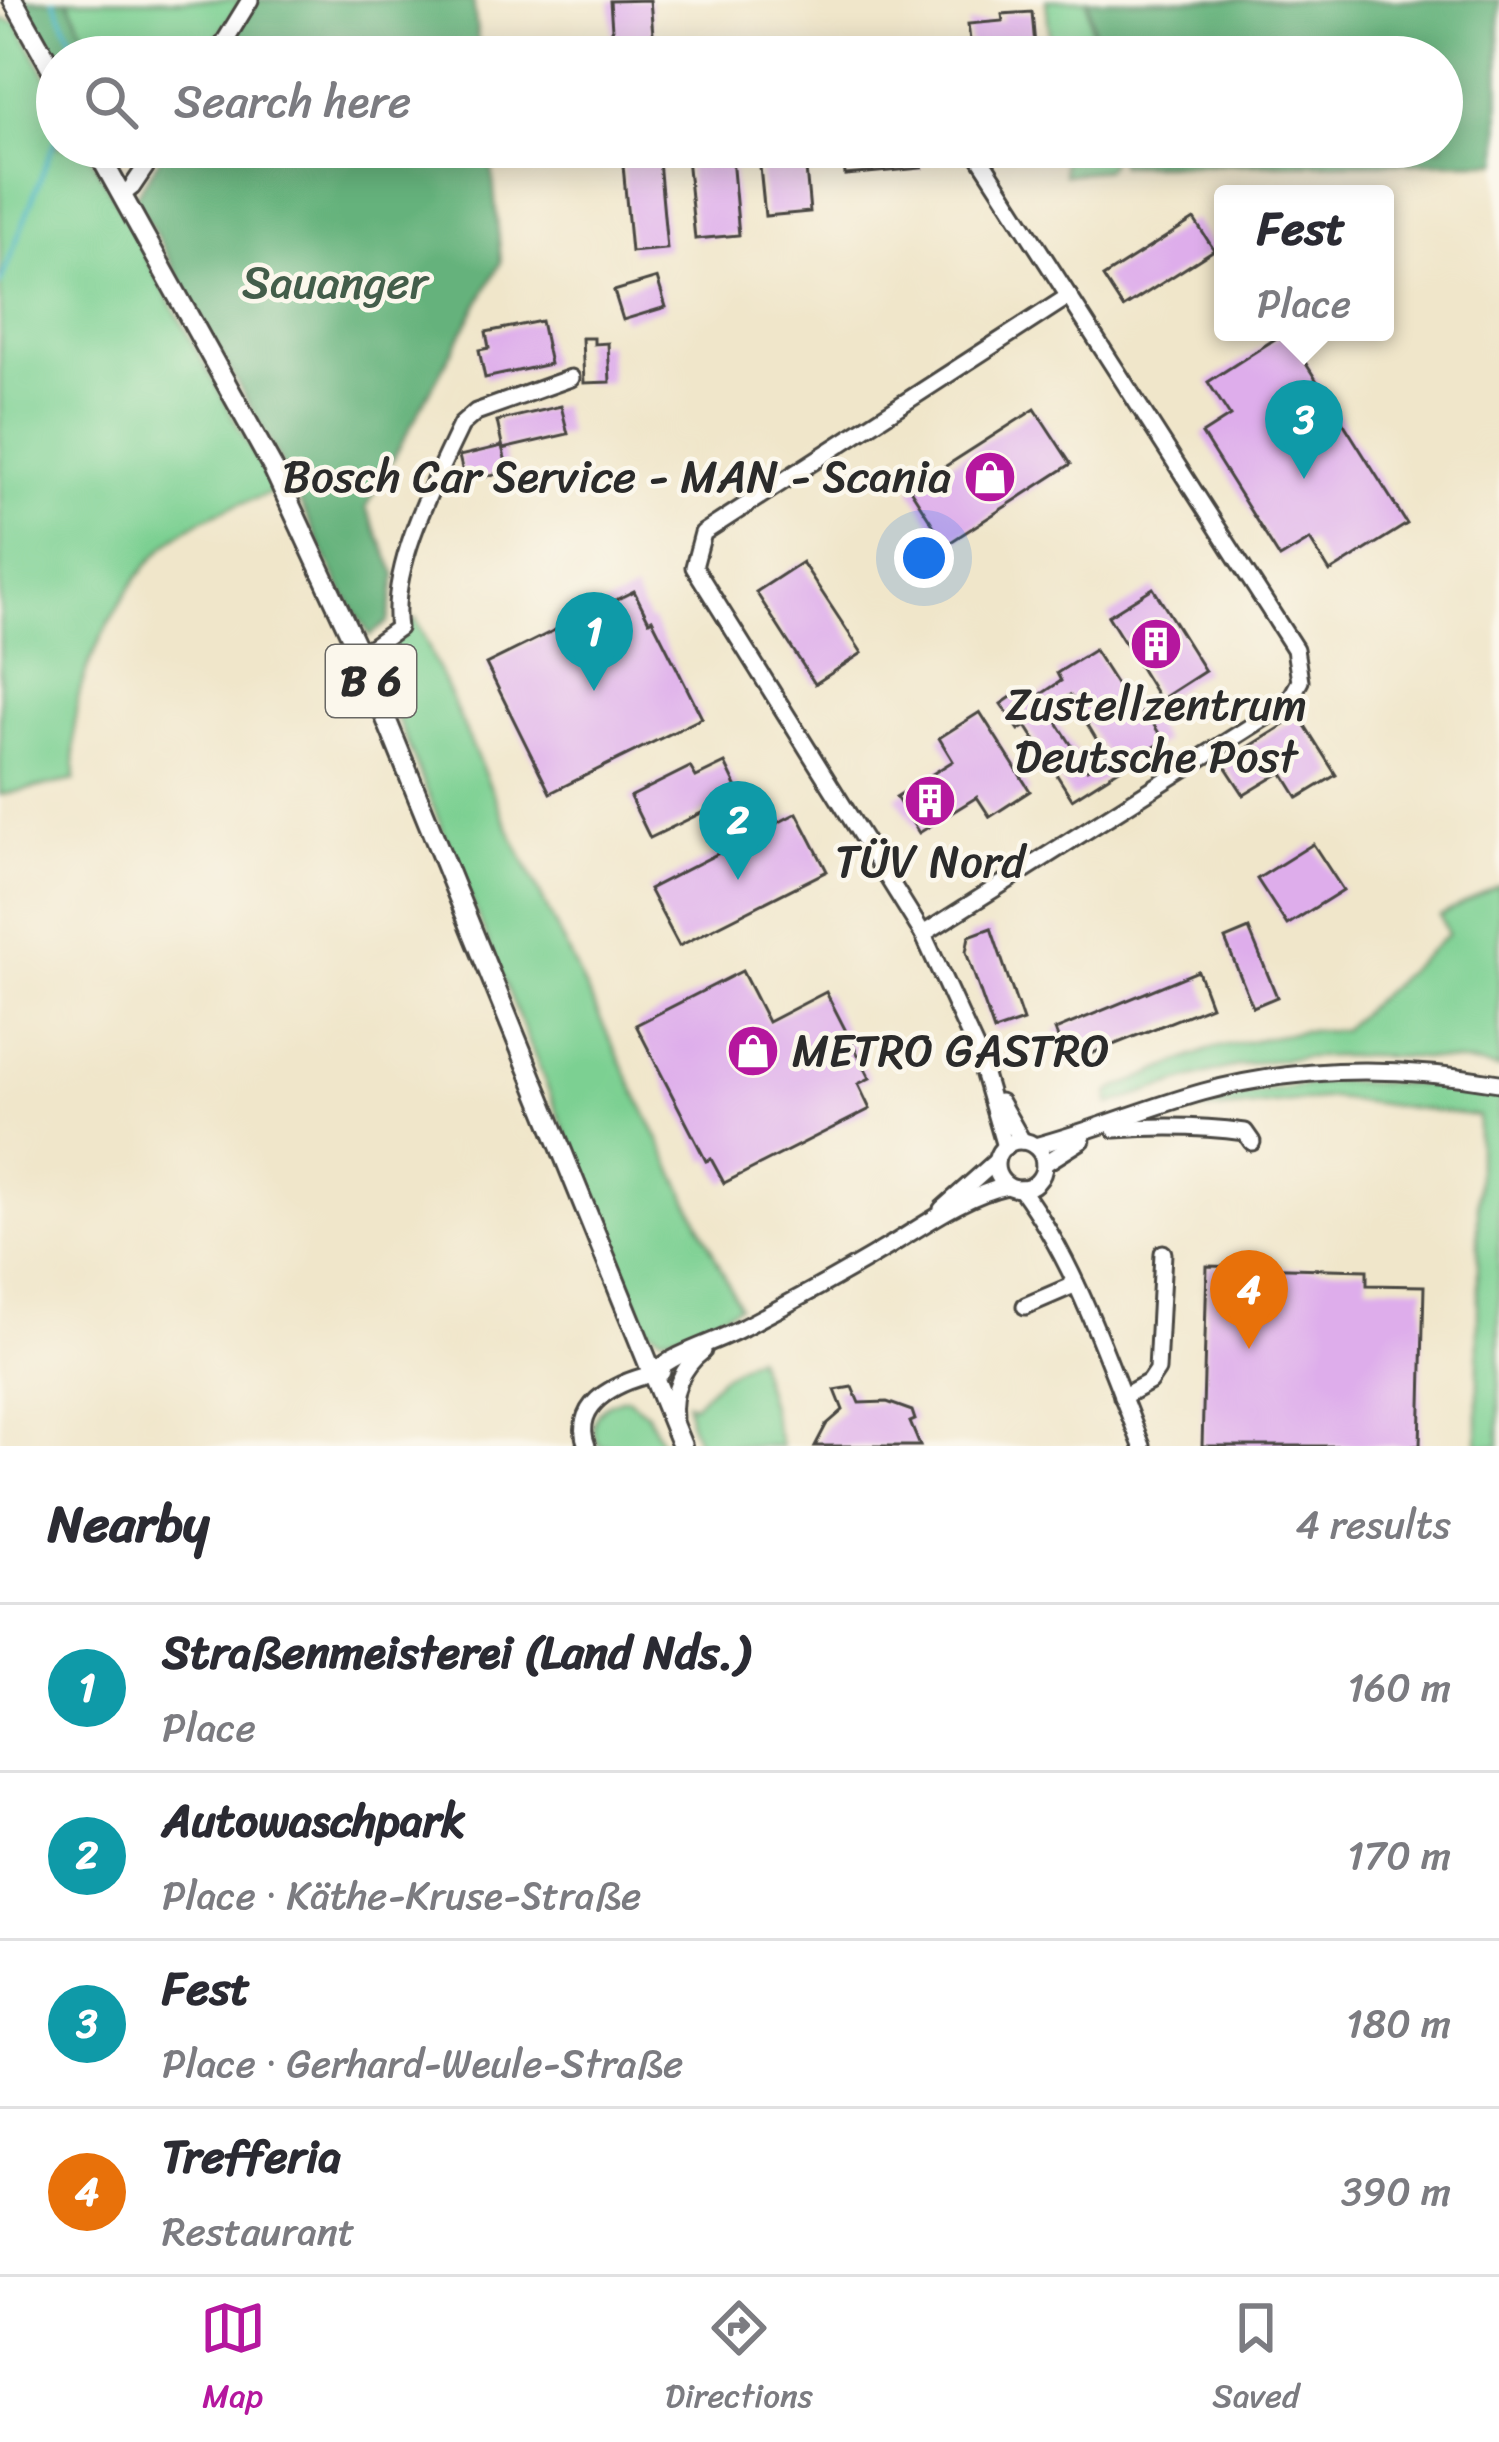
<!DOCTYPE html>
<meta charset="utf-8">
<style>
body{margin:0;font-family:Sriracha,sans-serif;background:#f7f7f7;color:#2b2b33}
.you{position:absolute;left:924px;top:558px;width:42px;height:42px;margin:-30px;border:9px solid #fff;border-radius:50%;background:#1a73e8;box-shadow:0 0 0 18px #1a73e833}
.badge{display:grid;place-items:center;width:78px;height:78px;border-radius:50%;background:#b5179e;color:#fff;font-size:39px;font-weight:700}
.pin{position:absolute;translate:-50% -99px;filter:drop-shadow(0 3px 6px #0008)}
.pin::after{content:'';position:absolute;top:63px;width:42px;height:36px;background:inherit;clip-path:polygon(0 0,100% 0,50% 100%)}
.popup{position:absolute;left:1214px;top:185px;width:180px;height:156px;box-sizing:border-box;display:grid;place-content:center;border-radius:12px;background:#fff;filter:drop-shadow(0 3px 9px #0005);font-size:39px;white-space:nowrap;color:#7c7c81}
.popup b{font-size:45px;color:#2b2b33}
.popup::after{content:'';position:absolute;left:50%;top:100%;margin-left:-24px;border:24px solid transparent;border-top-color:#fff}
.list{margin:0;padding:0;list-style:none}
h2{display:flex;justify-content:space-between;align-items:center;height:156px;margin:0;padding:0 48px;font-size:51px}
h2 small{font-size:39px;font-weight:400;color:#7c7c81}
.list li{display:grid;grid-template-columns:78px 1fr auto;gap:36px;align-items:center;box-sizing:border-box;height:168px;padding:0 48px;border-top:3px solid #e1e1e2}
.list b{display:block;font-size:45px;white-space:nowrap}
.list p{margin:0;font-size:39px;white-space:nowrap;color:#7c7c81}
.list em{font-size:39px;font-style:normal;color:#7c7c81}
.icon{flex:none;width:66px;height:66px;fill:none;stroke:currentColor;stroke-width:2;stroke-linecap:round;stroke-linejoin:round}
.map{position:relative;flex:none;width:1499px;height:1446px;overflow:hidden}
.search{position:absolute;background:#fff;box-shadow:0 6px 30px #0003;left:36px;right:36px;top:36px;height:132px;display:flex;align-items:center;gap:30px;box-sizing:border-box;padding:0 42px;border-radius:66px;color:#7c7c81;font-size:45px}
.sheet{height:828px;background:#fff}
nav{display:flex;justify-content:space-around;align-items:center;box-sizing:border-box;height:168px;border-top:3px solid #e1e1e2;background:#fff;font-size:33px;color:#7c7c81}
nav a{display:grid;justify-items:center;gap:6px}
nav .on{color:#b5179e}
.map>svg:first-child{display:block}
</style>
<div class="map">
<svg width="1499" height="1446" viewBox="0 0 1499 1446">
<rect width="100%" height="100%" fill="#fbf7ec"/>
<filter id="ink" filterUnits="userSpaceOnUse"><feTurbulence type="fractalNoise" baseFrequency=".00833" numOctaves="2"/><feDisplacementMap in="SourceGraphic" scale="24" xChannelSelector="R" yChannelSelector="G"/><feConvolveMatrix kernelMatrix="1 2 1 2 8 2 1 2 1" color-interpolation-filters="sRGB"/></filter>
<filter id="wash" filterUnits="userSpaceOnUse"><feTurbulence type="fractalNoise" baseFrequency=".004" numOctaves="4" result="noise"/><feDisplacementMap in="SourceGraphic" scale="48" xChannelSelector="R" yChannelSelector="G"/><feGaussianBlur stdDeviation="2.7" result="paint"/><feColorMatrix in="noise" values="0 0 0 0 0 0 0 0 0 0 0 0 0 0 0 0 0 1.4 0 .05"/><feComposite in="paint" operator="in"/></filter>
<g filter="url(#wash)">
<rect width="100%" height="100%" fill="#f0e6ca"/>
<g fill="#7cd092" stroke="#547e5e" stroke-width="3">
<polygon points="68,0 241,0 205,57 96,57"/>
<polygon points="1046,0 1087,0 1095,57 1052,57"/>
<path d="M0,19L16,22L57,94V147H86L274,492C243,503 208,513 181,533C137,565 97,636 81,687C72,717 74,749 75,780L0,795Z"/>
<polygon points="1061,147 1109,147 1110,164 1105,169 1064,175"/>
<polygon points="416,619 512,836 739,1306 682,1333 661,1336 644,1325 376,666 379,648"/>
<path d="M1499,885V1069C1431,1053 1301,1051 1233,1067C1191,1077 1150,1092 1109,1105V1093L1115,1089L1213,1048L1302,1031L1342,1030L1448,934L1440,916Z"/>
<polygon points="1335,1081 1432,1085 1499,1095 1499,1446 1478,1446 1478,1116 1333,1098 1180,1113 1243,1095"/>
<polygon points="756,1356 781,1446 699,1446 689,1421 687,1402 694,1405 721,1377"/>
<path d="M627,1398L647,1413L663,1446H600C583,1421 601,1402 627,1398Z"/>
</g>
<g fill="#65b27c" stroke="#486e54" stroke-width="3">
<polygon points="24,0 68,0 96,57 57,59"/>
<polygon points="256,0 473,0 480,57 222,57"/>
<polygon points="1088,0 1499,0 1499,162 1120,165 1116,147 1442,147 1442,57 1099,57"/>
<polygon points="167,147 490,147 501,262 366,508 396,574 388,622 370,636 339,585 281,463 135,197"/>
</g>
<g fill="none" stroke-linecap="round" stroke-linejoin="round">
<g stroke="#48b5c4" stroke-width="4.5">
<polyline points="54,0 80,57"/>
<polyline points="0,284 55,140"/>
</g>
</g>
<g id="blocks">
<g fill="#deadeb" fill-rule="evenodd">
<polygon points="650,0 655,57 614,57 610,1"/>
<polygon points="1032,12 1036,57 1016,57 1015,45 971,49 968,24 1003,21 1002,14"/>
<polygon points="686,147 731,147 739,235 695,239"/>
<polygon points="758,147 804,147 810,212 765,216"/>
<polygon points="843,147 920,147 922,168 845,175"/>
<polygon points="659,161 667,249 631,252 623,165"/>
<polygon points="1194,219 1214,250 1123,308 1103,277"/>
<polygon points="657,278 666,307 623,320 614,291"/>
<polygon points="541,321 550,364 485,378 479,350 489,348 486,332"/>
<polygon points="1286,332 1407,524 1330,572 1310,540 1280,558 1202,434 1230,416 1208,382"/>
<polygon points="582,338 594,338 594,344 608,343 610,382 584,383"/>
<polygon points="561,406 568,434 503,449 497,421"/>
<polygon points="1035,409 1071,464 946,545 910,489"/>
<polygon points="502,446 508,471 465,481 459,456"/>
<polygon points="802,562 862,653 815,684 756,592"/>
<polygon points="1153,588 1205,671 1160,700 1108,616"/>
<polygon points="634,591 649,621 652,619 702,718 550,793 486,664"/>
<path d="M1094,650L1137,717L1145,711L1164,741L1072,799L1026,726L1019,730L1001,704L1017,693L1025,705L1061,681L1057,673ZM1070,695L1107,757L1087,769L1049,710Z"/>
<polygon points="980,712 1030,791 990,817 977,797 919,833 896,797 953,761 939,738"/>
<polygon points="1299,716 1336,775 1298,798 1282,772 1244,795 1223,763"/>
<polygon points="725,763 740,794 650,838 630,797 690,767 696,777"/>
<polygon points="797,813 827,871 679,946 649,889"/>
<polygon points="1313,844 1343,890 1287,925 1257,879"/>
<polygon points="991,928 1023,1021 994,1031 966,952 969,936"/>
<polygon points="1249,929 1277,997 1253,1007 1225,939"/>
<polygon points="742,971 768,1022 826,992 870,1078 858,1084 870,1109 724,1183 711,1159 706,1161 636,1025"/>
<polygon points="1198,971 1211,1006 1068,1063 1055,1030"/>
<polygon points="1207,1266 1367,1270 1367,1285 1424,1286 1420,1446 1202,1446"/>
<polygon points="852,1387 859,1403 887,1402 912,1411 915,1420 910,1422 920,1446 815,1446 826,1425 843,1410 835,1390"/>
</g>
</g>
</g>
<g filter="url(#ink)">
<use href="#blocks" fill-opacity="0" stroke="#494743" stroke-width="3"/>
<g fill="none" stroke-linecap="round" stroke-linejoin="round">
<g stroke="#494743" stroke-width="21">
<g id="minor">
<polyline points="215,57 250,0"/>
<polyline points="122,195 132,187 159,147"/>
<path d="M360,655L398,628C389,568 435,480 461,425L476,412L571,378"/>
<polyline points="923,934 1288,703 1300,681 1295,649 973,147"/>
<polyline points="1000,1102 1022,1141"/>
<path d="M1115,1129C1159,1126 1201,1126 1245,1132L1252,1142"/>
<circle cx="1020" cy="1165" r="24"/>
<path d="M1035,1146C1092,1131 1146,1108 1203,1092C1301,1065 1400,1066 1499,1083"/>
<polyline points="1005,1147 978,1054 923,934 694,567 703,533 1069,296"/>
<polyline points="1044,1164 1082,1140"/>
<path d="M1021,1189C1077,1265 1107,1359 1142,1446"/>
<polyline points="942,1209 996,1161"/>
<polyline points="1025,1306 1076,1284"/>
<path d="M653,1373C677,1351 715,1343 744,1327C794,1301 843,1274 891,1245C927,1223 966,1195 1007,1186"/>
<polyline points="1122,1397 1149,1382 1157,1370 1163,1253"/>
<path d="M674,1419C671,1392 682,1367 703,1351"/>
<path d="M587,1446C569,1400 625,1379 662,1372"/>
</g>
</g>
<g stroke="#494743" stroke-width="24">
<g id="major">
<polyline points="13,0 57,78"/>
<polyline points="95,147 273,468 360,655 682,1446"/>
</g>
</g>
<use href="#minor" stroke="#fff" stroke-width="15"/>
<use href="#major" stroke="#fff" stroke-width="18"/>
</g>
</g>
<defs>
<g id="shop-disc" transform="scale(2.7)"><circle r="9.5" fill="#b5179e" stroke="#fbf7ec"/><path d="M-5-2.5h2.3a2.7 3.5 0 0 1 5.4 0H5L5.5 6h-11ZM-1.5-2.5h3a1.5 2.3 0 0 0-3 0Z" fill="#fff"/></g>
<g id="building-disc" transform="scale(2.7)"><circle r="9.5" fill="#b5179e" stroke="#fbf7ec"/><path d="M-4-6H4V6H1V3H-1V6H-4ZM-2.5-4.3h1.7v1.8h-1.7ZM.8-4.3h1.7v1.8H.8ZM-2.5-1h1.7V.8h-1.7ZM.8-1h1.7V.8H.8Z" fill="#fff"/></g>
</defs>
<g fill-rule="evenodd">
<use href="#shop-disc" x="990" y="477"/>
<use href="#building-disc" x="1156" y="644"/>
<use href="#building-disc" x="930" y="801"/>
<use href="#shop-disc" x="753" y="1051"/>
</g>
<g text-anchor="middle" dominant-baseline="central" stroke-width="9" stroke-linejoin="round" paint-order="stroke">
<rect fill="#fbf7ec" stroke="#696865" stroke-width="3" x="326" y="645" width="90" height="72" rx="9"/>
<g font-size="42" font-weight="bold" fill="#2b2b2b">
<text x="371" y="681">B 6</text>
</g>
<g font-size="45" fill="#435d4a" stroke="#fbf7ec">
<text x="335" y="283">Sauanger</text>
</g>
<g font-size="45" fill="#2b2b2b" stroke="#fbf7ec">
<text x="951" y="477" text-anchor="end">Bosch Car Service - MAN - Scania</text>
<text x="1156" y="705">Zustellzentrum<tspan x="1156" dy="52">Deutsche Post</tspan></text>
<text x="930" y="862">TÜV Nord</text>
<text x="792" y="1051" text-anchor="start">METRO GASTRO</text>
</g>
</g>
</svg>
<div class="you"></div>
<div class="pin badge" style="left:594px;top:691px;background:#0f9aa8">1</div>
<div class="pin badge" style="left:738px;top:880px;background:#0f9aa8">2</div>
<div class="pin badge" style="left:1304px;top:479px;background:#0f9aa8">3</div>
<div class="popup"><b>Fest</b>Place</div>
<div class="pin badge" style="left:1249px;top:1349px;background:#e8710a">4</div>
<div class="search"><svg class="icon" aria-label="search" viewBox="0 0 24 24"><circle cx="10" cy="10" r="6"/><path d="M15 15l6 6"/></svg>Search here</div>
</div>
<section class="sheet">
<h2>Nearby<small>4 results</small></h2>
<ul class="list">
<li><span class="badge" style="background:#0f9aa8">1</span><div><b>Straßenmeisterei (Land Nds.)</b><p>Place</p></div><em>160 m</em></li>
<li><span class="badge" style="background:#0f9aa8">2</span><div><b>Autowaschpark</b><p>Place · Käthe-Kruse-Straße</p></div><em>170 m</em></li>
<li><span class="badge" style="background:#0f9aa8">3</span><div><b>Fest</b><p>Place · Gerhard-Weule-Straße</p></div><em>180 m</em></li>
<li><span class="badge" style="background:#e8710a">4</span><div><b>Trefferia</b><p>Restaurant</p></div><em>390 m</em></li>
</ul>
</section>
<nav>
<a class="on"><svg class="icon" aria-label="map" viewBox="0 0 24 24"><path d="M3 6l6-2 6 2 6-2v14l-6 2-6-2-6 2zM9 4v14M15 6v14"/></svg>Map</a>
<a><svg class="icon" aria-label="directions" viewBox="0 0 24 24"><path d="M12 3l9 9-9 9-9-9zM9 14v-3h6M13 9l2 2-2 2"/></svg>Directions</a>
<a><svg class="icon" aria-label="saved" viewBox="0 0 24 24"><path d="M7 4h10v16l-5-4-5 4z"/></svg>Saved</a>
</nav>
